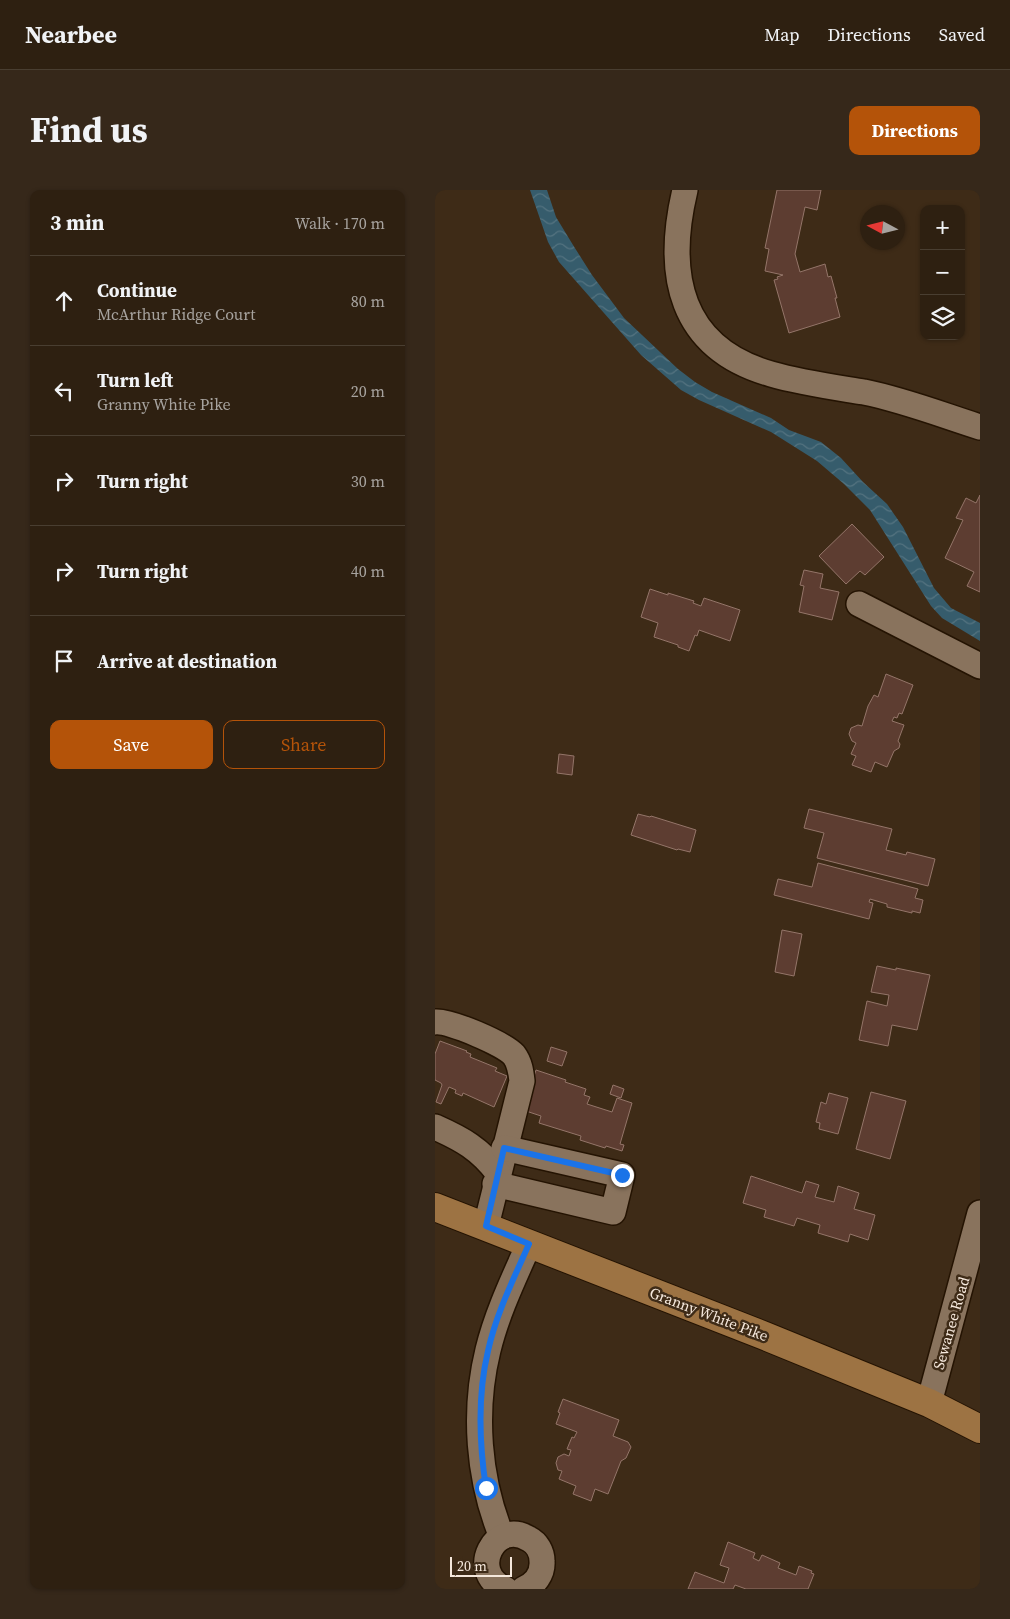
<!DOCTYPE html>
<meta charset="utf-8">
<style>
body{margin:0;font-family:"Source Serif 4",serif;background:#36281a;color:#f1f3f6}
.controls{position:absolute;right:15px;top:15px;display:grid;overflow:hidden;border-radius:10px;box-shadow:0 1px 4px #0004}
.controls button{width:45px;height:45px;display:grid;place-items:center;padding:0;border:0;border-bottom:1px solid #493e31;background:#2e2011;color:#f1f3f6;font:25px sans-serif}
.compass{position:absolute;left:425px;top:15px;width:45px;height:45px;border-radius:50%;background:#2e2011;box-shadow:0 1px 4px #0004;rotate:277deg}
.scale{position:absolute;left:15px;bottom:12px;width:62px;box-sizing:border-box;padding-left:5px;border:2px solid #f5e8dc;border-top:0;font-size:14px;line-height:18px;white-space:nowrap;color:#f5e8dc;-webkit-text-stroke:4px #3e2b17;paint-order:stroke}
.stop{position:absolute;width:15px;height:15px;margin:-11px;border:4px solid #1a73e8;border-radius:50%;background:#fff}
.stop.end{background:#1a73e8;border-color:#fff;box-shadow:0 1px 5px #0008}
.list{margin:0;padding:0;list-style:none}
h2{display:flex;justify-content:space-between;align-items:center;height:65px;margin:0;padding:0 20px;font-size:21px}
h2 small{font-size:16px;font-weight:400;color:#a7a39f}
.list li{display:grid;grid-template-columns:32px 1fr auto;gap:15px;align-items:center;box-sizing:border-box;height:90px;padding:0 20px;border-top:1px solid #493e31}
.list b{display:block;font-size:19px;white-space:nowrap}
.list p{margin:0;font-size:16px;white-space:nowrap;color:#a7a39f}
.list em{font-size:16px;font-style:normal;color:#a7a39f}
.actions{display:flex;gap:10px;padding:15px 20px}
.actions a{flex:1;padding:11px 0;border:1px solid #b45309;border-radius:10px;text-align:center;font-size:18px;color:#b45309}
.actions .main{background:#b45309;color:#fff}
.icon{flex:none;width:28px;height:28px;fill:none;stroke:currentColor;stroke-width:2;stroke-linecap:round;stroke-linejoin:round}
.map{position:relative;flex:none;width:545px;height:1399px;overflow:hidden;border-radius:10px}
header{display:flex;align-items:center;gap:30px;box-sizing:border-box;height:70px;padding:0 25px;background:#2e2011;border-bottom:1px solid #493e31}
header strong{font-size:24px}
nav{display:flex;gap:28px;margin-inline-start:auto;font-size:18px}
.intro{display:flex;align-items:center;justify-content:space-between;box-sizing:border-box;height:120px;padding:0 30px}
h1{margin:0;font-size:35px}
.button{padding:12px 22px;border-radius:10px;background:#b45309;color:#fff;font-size:18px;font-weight:700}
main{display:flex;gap:30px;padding:0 30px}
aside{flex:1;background:#2e2011;border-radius:10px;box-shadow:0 1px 4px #0004}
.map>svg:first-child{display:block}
</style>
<header>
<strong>Nearbee</strong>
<nav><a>Map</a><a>Directions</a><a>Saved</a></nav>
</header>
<div class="intro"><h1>Find us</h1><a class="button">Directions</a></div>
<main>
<aside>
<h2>3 min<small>Walk · 170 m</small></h2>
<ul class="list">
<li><svg class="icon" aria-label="ahead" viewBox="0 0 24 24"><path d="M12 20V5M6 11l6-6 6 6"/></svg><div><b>Continue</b><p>McArthur Ridge Court</p></div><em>80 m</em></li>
<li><svg class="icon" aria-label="left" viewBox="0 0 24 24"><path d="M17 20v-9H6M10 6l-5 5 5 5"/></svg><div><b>Turn left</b><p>Granny White Pike</p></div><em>20 m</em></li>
<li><svg class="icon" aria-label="right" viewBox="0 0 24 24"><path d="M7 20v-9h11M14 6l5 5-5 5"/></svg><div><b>Turn right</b></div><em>30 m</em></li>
<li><svg class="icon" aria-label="right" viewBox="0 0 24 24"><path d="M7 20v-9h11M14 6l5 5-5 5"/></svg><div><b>Turn right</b></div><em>40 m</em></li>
<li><svg class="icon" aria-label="arrive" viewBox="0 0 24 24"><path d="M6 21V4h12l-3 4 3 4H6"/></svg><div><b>Arrive at destination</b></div></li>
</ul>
<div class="actions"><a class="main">Save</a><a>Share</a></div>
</aside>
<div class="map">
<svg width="545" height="1399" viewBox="0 0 545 1399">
<defs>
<pattern id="water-waves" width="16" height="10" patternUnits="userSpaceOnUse" patternTransform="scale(1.25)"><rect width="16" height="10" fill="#365c6c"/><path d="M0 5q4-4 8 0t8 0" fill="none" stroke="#547380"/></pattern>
</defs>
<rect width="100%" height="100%" fill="#3e2b17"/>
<polygon fill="url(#water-waves)" points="95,0 112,0 121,27 138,55 157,85 189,128 243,179 260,192 277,202 336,228 354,240 386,252 406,268 428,292 452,314 468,337 499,398 516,418 545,433 545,451 507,428 496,416 435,320 409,294 382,271 336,242 264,210 246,200 206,165 124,72 113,52"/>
<g fill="#5d3d31" stroke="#947569">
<polygon points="342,0 386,0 382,20 370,17 360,64 365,82 390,74 393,87 396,86 402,108 400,108 405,127 354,143 339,90 343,89 342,87 348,85 330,81 334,59 330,58"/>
<polygon points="545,305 545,402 532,396 539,382 510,368 528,330 521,328 531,308 541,313"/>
<polygon points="417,334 449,367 430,385 425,381 411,394 384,366"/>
<polygon points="369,380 388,384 385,398 404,402 397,430 364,422 369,396 365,395"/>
<polygon points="215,399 233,405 233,403 259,411 258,413 266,416 269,408 305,420 295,451 264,440 262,446 260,445 254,461 243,457 243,455 219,447 223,433 206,427"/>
<polygon points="451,484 478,495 467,524 464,523 462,528 459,527 457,531 469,535 463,551 465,554 464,558 459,561 452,577 440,572 436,582 417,575 421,566 416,564 421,553 417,551 414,544 416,538 423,535 427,536 433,516 439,505 443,507"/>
<polygon points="124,564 139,566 137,585 122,583"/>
<polygon points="374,619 457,639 451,660 471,665 472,662 500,669 493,696 382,668 389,643 369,638"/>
<polygon points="203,624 215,627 216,626 261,640 255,662 243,659 242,660 196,645"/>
<polygon points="383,673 483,699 480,708 488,710 485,723 477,721 477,723 452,717 452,714 435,709 434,712 438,713 434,729 339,705 343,689 377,697"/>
<polygon points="347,740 367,744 359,786 340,782"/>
<polygon points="442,776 461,780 461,778 495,785 482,840 457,835 453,856 424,850 432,811 452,816 454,805 436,802"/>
<polygon points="5,851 32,861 31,862 36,864 35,867 62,878 60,881 72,886 59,917 28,903 27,906 20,903 21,900 14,897 6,914 1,912 7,895 6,893 0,890 0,864"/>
<polygon points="116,857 132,862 127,876 112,871"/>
<polygon points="101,880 131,890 130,892 151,899 149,905 155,907 152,914 177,922 182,908 197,913 185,954 189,955 187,961 171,956 170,958 145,950 146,946 104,933 106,926 88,920"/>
<polygon points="178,895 189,899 186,908 175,904"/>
<polygon points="436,902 471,911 455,969 421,959"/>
<polygon points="394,903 413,908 403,944 384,939 385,933 381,932 386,912 391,914"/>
<polygon points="316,986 367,1003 371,991 384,995 380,1007 399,1012 403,996 424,1003 419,1019 440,1025 433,1050 415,1044 413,1052 383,1043 385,1035 362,1028 359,1036 329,1027 331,1020 308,1013"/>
<polygon points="128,1209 184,1230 178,1246 193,1252 196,1257 191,1268 186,1271 173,1304 160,1299 156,1311 138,1304 141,1296 124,1289 127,1281 123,1280 121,1273 123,1267 129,1264 134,1266 136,1260 132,1259 137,1247 139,1248 142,1242 121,1234 125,1223 123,1222"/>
<polygon points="293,1352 320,1363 318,1368 324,1371 327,1365 345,1373 343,1378 361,1385 364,1376 377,1381 376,1383 379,1384 373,1399 311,1399 300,1395 298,1399 253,1399 260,1382 289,1393 294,1378 285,1375"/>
</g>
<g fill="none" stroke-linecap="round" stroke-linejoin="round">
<g stroke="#241302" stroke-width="28">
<g id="minor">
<path d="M250,0C230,84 244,158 336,184C367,193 398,197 429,202C469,210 507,225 545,237"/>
<polyline points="424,414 545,476"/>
<path d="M0,832C14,830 69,854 79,865C85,873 86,882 87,891L51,1036"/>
<path d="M0,937C27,949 45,959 63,983"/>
<polyline points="60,994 178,1022 187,985 69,958"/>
<polyline points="494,1213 545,1023"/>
<path d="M67,1347C43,1289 38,1221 53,1160C62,1123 79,1088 94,1054"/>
<path d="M70,1399C32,1382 60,1328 94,1349C102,1353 107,1362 107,1371C108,1384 100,1394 89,1399"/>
</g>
</g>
<g stroke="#241302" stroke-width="30">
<polyline id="major" points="0,1017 330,1146 494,1213 545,1239"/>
</g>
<use href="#minor" stroke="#89735d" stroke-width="25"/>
<use href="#major" stroke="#9d7343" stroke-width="28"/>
</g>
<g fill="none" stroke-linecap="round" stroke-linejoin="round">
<path stroke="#1a73e8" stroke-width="6" d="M51,1298C44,1252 42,1207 53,1161C61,1124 79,1088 94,1054L51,1036L69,958L187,985"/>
</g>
<g text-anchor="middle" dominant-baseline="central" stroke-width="5" stroke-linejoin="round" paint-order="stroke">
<g font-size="15" fill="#f5e8dc" stroke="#3e2b17">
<text transform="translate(274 1124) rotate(21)">Granny White Pike</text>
<text transform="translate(516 1133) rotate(-74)">Sewanee Road</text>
</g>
</g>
</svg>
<div class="controls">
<button>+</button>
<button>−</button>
<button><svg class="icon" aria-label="layers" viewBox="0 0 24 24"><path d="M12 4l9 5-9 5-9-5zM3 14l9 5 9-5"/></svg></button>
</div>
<svg class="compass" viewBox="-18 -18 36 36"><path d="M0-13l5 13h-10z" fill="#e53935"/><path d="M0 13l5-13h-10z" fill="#a7a39f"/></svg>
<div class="scale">20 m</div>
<div class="stop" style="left:51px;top:1298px"></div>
<div class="stop end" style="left:187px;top:985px"></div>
</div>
</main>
